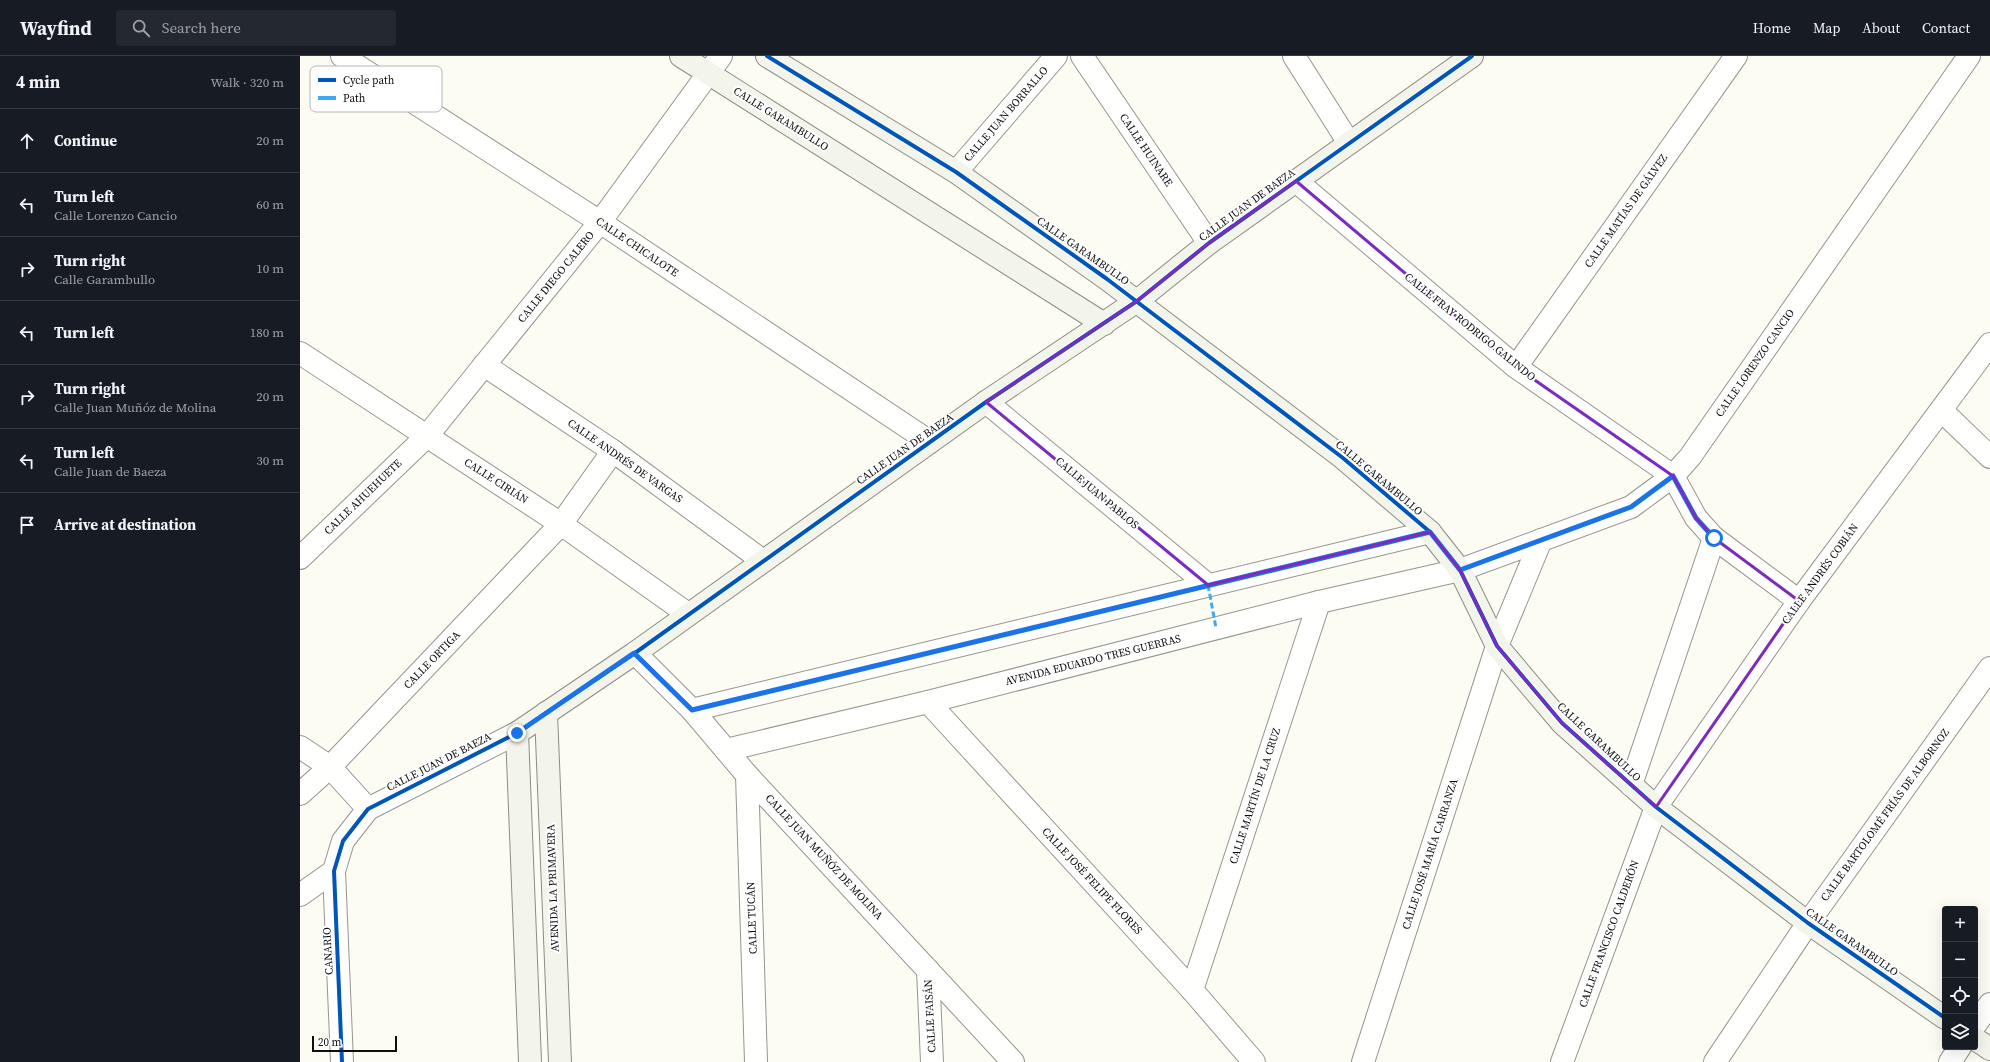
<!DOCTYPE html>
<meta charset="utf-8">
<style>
body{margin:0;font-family:"Source Serif 4",serif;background:#242831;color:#f1f3f6}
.controls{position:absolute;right:12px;bottom:12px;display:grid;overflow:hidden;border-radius:4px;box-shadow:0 4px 16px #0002}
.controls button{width:36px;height:36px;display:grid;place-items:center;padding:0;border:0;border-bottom:1px solid #363941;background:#171b24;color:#f1f3f6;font:20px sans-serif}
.scale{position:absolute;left:12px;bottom:10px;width:85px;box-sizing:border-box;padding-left:4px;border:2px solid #0e0e0e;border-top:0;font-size:11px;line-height:14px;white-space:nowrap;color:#0e0e0e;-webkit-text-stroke:3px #fff;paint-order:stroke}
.stop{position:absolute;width:12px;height:12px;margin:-9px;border:3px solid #1a73e8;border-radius:50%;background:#fff}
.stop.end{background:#1a73e8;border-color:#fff;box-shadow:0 1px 4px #0008}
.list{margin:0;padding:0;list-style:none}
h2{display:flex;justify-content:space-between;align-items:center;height:52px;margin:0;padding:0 16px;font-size:17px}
h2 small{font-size:13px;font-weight:400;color:#9ea1a6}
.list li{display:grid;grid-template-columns:26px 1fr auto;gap:12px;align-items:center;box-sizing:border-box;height:64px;padding:0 16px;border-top:1px solid #363941}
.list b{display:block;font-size:15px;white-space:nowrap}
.list p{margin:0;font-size:13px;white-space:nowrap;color:#9ea1a6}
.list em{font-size:13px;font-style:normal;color:#9ea1a6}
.icon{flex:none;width:22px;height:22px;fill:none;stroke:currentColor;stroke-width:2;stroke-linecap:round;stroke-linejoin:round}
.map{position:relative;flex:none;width:1690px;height:1006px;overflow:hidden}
header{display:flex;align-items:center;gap:24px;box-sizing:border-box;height:56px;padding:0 20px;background:#171b24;border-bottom:1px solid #363941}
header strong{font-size:19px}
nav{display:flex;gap:22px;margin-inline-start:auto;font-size:14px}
.search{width:280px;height:36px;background:#242831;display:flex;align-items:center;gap:10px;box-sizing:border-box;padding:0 14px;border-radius:4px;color:#9ea1a6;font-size:15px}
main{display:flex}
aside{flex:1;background:#171b24}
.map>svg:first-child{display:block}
</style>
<header>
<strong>Wayfind</strong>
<div class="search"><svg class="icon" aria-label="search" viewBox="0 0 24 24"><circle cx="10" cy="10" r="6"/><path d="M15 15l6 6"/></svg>Search here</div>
<nav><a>Home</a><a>Map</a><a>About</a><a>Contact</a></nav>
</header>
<main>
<aside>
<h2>4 min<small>Walk · 320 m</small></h2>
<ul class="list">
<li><svg class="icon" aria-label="ahead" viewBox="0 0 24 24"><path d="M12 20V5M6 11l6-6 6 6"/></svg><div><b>Continue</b></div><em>20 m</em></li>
<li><svg class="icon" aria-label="left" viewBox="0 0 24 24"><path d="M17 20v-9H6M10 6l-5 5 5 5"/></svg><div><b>Turn left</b><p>Calle Lorenzo Cancio</p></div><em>60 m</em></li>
<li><svg class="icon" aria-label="right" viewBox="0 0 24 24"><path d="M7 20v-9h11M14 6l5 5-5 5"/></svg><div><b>Turn right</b><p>Calle Garambullo</p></div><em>10 m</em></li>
<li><svg class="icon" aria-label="left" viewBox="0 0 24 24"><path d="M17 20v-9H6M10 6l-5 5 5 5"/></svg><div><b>Turn left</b></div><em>180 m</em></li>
<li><svg class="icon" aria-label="right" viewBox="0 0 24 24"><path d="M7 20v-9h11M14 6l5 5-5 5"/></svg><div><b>Turn right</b><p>Calle Juan Muñóz de Molina</p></div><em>20 m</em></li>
<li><svg class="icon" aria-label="left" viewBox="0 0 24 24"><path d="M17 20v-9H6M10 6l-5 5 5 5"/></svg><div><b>Turn left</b><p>Calle Juan de Baeza</p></div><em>30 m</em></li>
<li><svg class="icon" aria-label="arrive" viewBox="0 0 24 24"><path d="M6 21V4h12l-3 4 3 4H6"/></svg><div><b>Arrive at destination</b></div></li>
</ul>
</aside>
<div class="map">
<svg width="1690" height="1006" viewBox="0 0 1690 1006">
<rect width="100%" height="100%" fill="#fcfcf2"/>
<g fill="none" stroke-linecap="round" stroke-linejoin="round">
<g stroke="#959591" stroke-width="24">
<g id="street">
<polyline points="42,0 300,166 630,386"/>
<polyline points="782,0 909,187"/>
<polyline points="994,0 1049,87"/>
<polyline points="656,116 756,0"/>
<polyline points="996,125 1216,311 1373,420 1396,462 1414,482 1499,545"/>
<polyline points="0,297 261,468 388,558"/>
<polyline points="184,309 313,395 463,505"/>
<polyline points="1216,311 1436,0"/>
<polyline points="686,346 908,529"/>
<polyline points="1642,355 1690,401"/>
<polyline points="0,502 127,380 300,166 421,0"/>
<polyline points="335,597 392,654 447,719 713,1006"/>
<polyline points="628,646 892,934 954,1006"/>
<polyline points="392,654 1130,476"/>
<polyline points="0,691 30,711 68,753"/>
<polyline points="426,694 628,646 1019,546 1160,514 1331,451 1373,420 1390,401 1669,0"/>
<polyline points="447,719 456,1006"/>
<polyline points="1331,729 1414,482"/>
<polyline points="0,738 30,711 261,468 313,395"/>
<polyline points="0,839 34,815"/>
<polyline points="628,914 632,1006"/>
<polyline points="892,934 1019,546"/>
<polyline points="1675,969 1690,948"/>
<polyline points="42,1006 34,815 43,785 68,753 217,677"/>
<polyline points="1063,1006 1197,590 1241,484"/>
<polyline points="1262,1006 1356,751 1499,545 1690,288"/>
<polyline points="1415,1006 1508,867 1690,612"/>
<polyline points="1650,1006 1660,991"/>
</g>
</g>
<g stroke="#8c8c87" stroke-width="24">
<g id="secondary">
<polyline points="381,0 804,268"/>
<polyline points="467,0 656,116 807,223 1043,402 1130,476 1160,514 1197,590 1262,667 1356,751 1508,867 1645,962"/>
<polyline points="246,657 260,1006"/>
<polyline points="1675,983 1690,993"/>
<polyline points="230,1006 217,677 335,597 686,346 837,245 909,187 1172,0"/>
</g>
</g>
<use href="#street" stroke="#fffffd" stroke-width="22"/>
<use href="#secondary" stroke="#f4f5ea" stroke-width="22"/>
<polyline stroke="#3fa9f5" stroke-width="3" stroke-dasharray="6 3" stroke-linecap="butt" points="908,529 916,572"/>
<g stroke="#fff" stroke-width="6">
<g id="cycleway">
<polyline points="467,0 656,116 807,223 1043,402 1130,476 1160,514 1197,590 1262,667 1356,751 1508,867 1645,962"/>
<polyline points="42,1006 34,815 43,785 68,753 217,677 246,657 335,597 686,346 837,245 909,187 1172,0"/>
</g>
</g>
<use href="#cycleway" stroke="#0057b8" stroke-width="4"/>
</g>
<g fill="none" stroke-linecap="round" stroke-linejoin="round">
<polyline stroke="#1a73e8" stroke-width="5" points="217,677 334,597 392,654 1130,476 1160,514 1331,451 1373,420 1396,462 1414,482"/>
</g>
<path fill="none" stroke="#7b2cbf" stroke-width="3" stroke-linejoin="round" d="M996,125L1216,311L1373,420L1396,462L1414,482L1499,545L1356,751L1262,667L1197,590L1160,514L1130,476L908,529L686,346L837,245L909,187Z"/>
<g text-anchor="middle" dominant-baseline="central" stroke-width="4" stroke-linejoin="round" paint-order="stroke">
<g font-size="11" fill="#0e0e0e" stroke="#fff">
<text transform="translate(706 58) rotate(-49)">CALLE JUAN BORRALLO</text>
<text transform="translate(481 63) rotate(32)">CALLE GARAMBULLO</text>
<text transform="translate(846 94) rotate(56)">CALLE HUINARE</text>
<text transform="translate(947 149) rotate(-36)">CALLE JUAN DE BAEZA</text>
<text transform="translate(1326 155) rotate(-55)">CALLE MATÍAS DE GÁLVEZ</text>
<text transform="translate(337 191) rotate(34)">CALLE CHICALOTE</text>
<text transform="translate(783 195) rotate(35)">CALLE GARAMBULLO</text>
<text transform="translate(256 221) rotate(-51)">CALLE DIEGO CALERO</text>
<text transform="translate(1170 271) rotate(39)">CALLE FRAY RODRIGO GALINDO</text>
<text transform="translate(1455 307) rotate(-55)">CALLE LORENZO CANCIO</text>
<text transform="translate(605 393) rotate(-35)">CALLE JUAN DE BAEZA</text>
<text transform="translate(325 405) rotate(35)">CALLE ANDRÉS DE VARGAS</text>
<text transform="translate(1079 422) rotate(40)">CALLE GARAMBULLO</text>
<text transform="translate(196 425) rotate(33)">CALLE CIRIÁN</text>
<text transform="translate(797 437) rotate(40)">CALLE JUAN PABLOS</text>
<text transform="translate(63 441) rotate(-44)">CALLE AHUEHUETE</text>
<text transform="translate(1520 518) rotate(-54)">CALLE ANDRÉS COBIÁN</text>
<text transform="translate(132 604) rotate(-46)">CALLE ORTIGA</text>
<text transform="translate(793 604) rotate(-14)">AVENIDA EDUARDO TRES GUERRAS</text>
<text transform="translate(1299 686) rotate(43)">CALLE GARAMBULLO</text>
<text transform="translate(139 706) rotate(-27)">CALLE JUAN DE BAEZA</text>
<text transform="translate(955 740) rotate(-72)">CALLE MARTÍN DE LA CRUZ</text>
<text transform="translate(1585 759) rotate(-54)">CALLE BARTOLOMÉ FRÍAS DE ALBORNOZ</text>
<text transform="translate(1130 798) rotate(-72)">CALLE JOSÉ MARÍA CARRANZA</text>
<text transform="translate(524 801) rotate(47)">CALLE JUAN MUÑÓZ DE MOLINA</text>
<text transform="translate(792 825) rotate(47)">CALLE JOSÉ FELIPE FLORES</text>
<text transform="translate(253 832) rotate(-92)">AVENIDA LA PRIMAVERA</text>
<text transform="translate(452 862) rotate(-92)">CALLE TUCÁN</text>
<text transform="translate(1309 878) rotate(-70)">CALLE FRANCISCO CALDERÓN</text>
<text transform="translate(1552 886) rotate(35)">CALLE GARAMBULLO</text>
<text transform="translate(28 895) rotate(-93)">CANARIO</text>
<text transform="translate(630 960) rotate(-93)">CALLE FAISÁN</text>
</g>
</g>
<rect x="10" y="10" width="132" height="46" rx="6" fill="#fff" stroke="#b7b7b7" stroke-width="1"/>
<rect x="18" y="22" width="18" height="4" fill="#0057b8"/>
<rect x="18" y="40" width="18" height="4" fill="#3fa9f5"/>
<g font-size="11" fill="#0e0e0e">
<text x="43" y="28">Cycle path</text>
<text x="43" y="46">Path</text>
</g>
</svg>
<div class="controls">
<button>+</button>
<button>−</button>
<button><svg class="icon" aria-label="locate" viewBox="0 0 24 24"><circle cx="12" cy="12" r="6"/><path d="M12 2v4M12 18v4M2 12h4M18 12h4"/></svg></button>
<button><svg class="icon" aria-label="layers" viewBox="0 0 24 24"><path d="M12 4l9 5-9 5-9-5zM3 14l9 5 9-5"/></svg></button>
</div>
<div class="scale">20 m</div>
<div class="stop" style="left:1414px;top:482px"></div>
<div class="stop end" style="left:217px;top:677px"></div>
</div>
</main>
